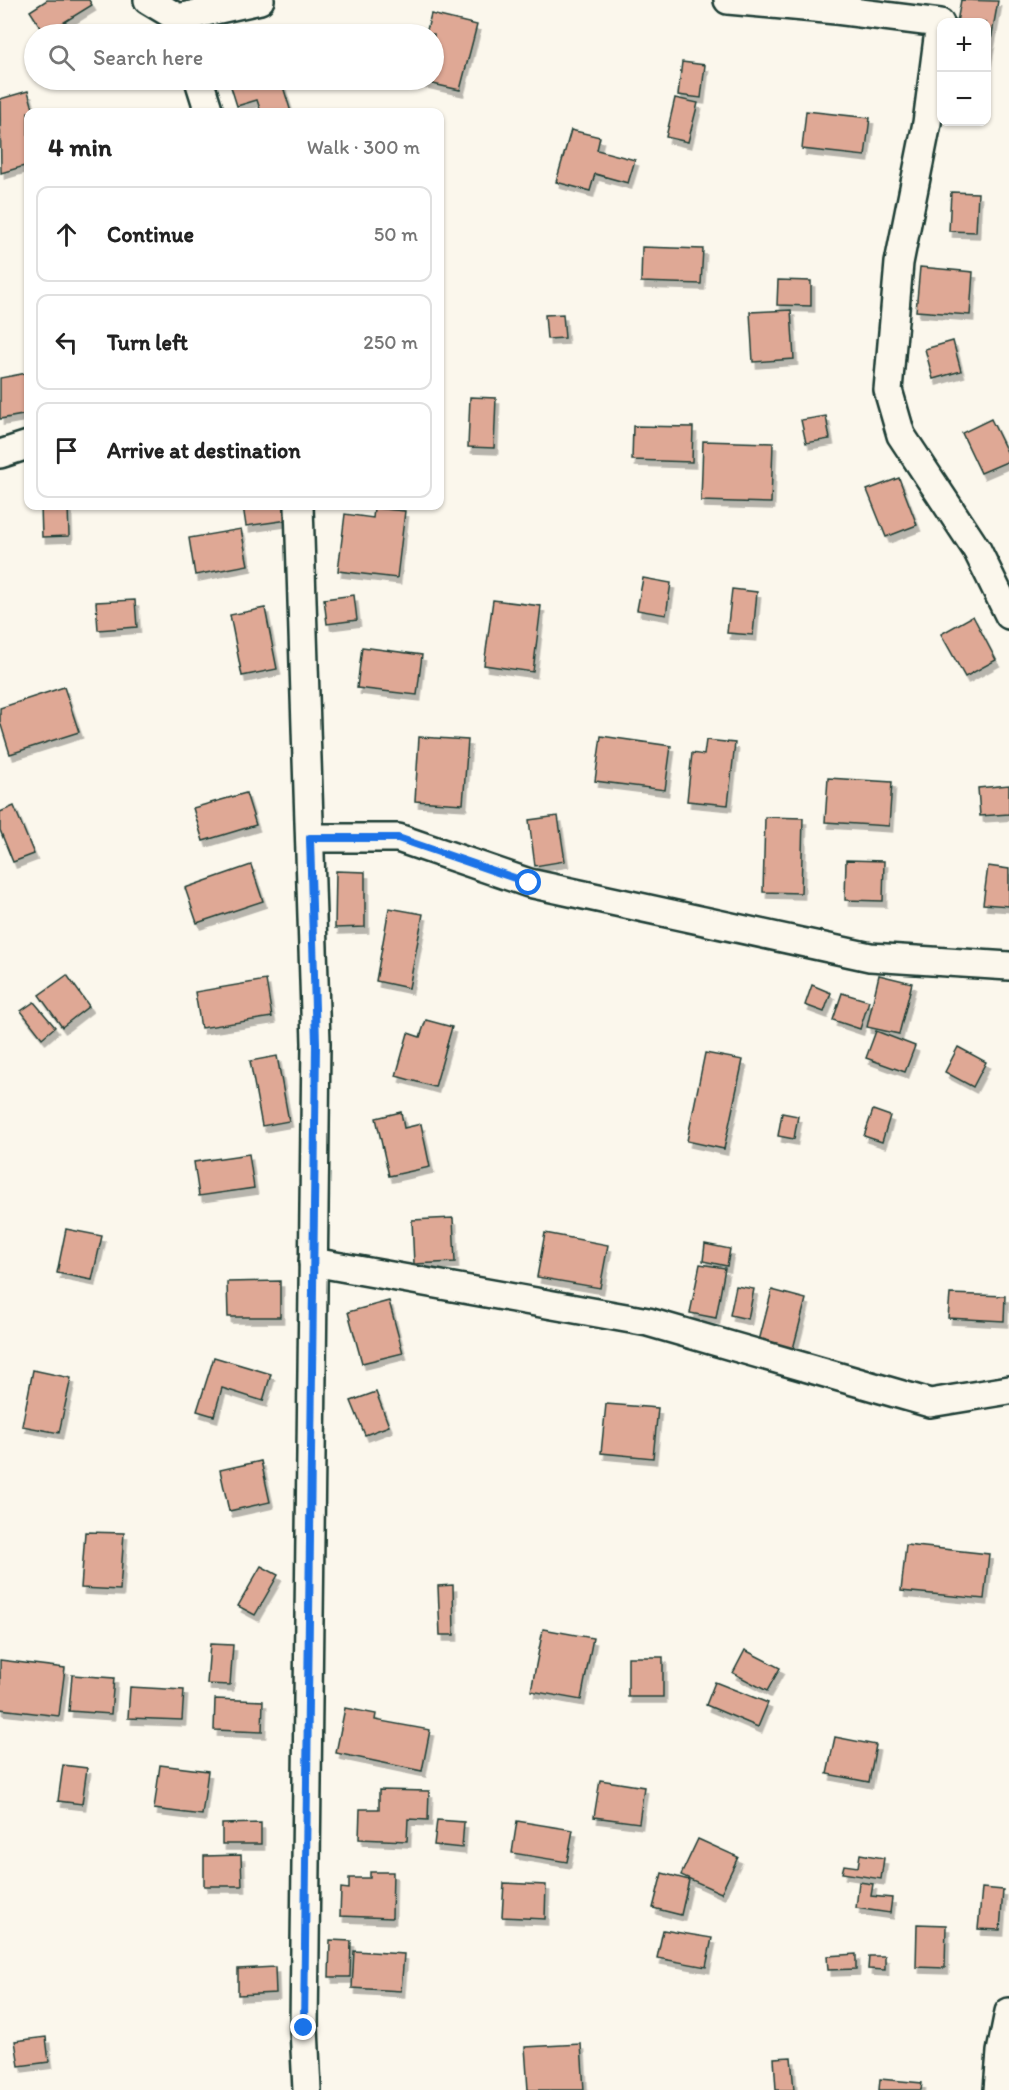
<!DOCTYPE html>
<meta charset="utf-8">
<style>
body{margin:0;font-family:Itim,sans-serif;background:#f2f2f2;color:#222}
.controls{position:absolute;right:18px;top:18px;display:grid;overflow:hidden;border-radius:12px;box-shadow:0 2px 4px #0004}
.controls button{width:54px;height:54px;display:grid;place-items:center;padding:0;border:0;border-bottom:2px solid #e0e0e0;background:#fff;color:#222;font:30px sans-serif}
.stop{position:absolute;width:18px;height:18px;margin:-14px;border:4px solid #1a73e8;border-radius:50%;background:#fff}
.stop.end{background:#1a73e8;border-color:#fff;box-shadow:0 2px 6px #0008}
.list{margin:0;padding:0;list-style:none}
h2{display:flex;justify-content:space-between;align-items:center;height:78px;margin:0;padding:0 24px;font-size:26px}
h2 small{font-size:20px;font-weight:400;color:#767676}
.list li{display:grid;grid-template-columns:39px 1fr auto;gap:18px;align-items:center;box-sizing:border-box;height:96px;margin:0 12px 12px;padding:0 12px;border:2px solid #e0e0e0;border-radius:12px}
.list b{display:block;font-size:22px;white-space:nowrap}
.list em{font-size:20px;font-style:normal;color:#767676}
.icon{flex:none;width:33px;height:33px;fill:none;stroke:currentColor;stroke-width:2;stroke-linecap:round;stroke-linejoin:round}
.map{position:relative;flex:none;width:1009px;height:2090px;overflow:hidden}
.search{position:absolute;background:#fff;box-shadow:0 2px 4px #0004;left:24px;top:24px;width:420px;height:66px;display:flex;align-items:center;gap:15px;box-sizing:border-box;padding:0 21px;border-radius:33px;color:#767676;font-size:22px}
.panel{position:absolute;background:#fff;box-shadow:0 2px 4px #0004;left:24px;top:108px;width:420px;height:402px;border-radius:12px}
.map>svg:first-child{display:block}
</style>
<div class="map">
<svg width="1009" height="2090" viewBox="0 0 1009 2090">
<defs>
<filter id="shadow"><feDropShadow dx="3.5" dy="6" stdDeviation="0" flood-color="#0004"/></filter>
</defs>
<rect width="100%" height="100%" fill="#fbf7ec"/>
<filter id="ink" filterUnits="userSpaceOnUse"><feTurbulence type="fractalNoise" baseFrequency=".0167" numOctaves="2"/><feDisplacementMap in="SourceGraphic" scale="12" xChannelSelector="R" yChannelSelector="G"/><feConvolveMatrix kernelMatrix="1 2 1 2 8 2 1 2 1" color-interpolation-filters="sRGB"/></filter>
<g filter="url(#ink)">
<g fill="#dfa895" stroke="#1f3d34" stroke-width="1.5" filter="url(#shadow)">
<polygon points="47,0 89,0 92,5 45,34 30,11"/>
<polygon points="961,0 998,1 987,62 986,22 957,22"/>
<polygon points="431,14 477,25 460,90 415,80 434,80 434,34 426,34"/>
<polygon points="682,62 705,65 701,98 678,95"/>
<polygon points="252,80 281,80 291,112 261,112 257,100 237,106 231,87"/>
<polygon points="28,91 34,112 28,112 28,165 1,173 0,99"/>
<polygon points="675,98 698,103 688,142 666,137"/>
<polygon points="806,111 870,118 865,156 802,149"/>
<polygon points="571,130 600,137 597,150 635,160 628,183 595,174 590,191 556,182"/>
<polygon points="951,192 978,193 976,232 949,231"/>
<polygon points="642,247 703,249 701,284 641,282"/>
<polygon points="920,267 973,272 970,315 916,311"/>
<polygon points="778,280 811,281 811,306 777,305"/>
<polygon points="791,310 794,359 753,362 750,312"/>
<polygon points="563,314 565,338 547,339 545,315"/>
<polygon points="953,341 961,371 933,379 925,349"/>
<polygon points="27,373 28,414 0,419 0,378"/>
<polygon points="470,397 496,398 494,448 468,447"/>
<polygon points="826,416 830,439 806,443 801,420"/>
<polygon points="991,419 1009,456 1009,461 981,473 962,433"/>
<polygon points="633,426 693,427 692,462 632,460"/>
<polygon points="703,441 773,443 771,503 701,501"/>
<polygon points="899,478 917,525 886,537 867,490"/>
<polygon points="41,506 68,506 69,536 42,537"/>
<polygon points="243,506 286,506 288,520 246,526"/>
<polygon points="374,508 405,511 397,578 338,571 345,514 373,518"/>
<polygon points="241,529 248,565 195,575 189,538"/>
<polygon points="643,578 671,583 666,615 637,610"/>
<polygon points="732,589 757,592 753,635 727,633"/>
<polygon points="354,595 357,620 327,624 324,599"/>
<polygon points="135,600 137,627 98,630 96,602"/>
<polygon points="493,600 541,606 533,672 484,665"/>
<polygon points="265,608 277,669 242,676 230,615"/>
<polygon points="973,616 996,660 965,677 941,634"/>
<polygon points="362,647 422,655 417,695 357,688"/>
<polygon points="64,687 79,732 10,754 0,722 0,708"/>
<polygon points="601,736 671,746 665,790 595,781"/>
<polygon points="419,737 468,740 463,804 415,801"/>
<polygon points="706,740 735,743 728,805 687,801 692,753 704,755"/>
<polygon points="828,778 892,782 889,826 825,822"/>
<polygon points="1009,785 1009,814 980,816 978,788"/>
<polygon points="246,793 256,825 203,841 193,808"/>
<polygon points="14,806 34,854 13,862 0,830 0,812"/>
<polygon points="558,816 565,861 535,866 529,820"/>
<polygon points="765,817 803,818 801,893 763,892"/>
<polygon points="846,860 884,861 883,901 845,900"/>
<polygon points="251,865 263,901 197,923 185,888"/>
<polygon points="988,866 1009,869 1009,906 983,904"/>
<polygon points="336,871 365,872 365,927 335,928"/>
<polygon points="389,908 423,914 409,988 376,981"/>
<polygon points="67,975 89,1006 62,1027 39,995"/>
<polygon points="879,975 912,983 899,1034 867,1027"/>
<polygon points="266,980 272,1017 201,1028 195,992"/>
<polygon points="812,985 831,993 824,1012 805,1005"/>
<polygon points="842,993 869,1001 860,1029 833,1020"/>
<polygon points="34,1002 55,1027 42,1038 21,1011"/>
<polygon points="426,1020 452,1027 435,1087 396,1076 408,1033 420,1037"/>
<polygon points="876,1031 915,1046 905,1072 866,1058"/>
<polygon points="958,1047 986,1062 973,1087 945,1072"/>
<polygon points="705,1053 743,1060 724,1149 687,1141"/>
<polygon points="277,1056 289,1121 262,1126 250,1061"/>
<polygon points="873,1110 890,1116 882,1142 864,1136"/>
<polygon points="401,1112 404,1128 421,1124 430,1167 389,1176 376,1118"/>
<polygon points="782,1113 798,1116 794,1139 778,1136"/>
<polygon points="249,1154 254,1188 199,1196 194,1162"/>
<polygon points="453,1218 455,1262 414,1264 412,1220"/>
<polygon points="66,1229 102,1236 92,1280 57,1273"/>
<polygon points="545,1233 608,1245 600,1288 537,1277"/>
<polygon points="705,1244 730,1249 727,1266 703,1261"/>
<polygon points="700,1264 725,1268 716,1318 690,1313"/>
<polygon points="280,1281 280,1317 228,1317 227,1282"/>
<polygon points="736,1286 754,1289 748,1319 730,1315"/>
<polygon points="772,1290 806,1299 793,1349 759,1341"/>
<polygon points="950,1294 1005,1296 1004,1321 948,1318"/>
<polygon points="389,1301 403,1353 362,1363 348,1312"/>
<polygon points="214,1357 271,1374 263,1401 222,1388 214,1416 197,1411"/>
<polygon points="33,1370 71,1378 59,1433 22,1426"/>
<polygon points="376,1392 389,1426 365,1435 351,1401"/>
<polygon points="606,1404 658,1408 653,1458 601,1453"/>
<polygon points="261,1461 270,1502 229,1511 220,1470"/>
<polygon points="85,1532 124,1533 120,1590 81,1588"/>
<polygon points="906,1545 989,1554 984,1599 901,1591"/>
<polygon points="261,1566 278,1575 255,1615 238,1606"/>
<polygon points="453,1585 454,1635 440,1635 438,1586"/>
<polygon points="543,1629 593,1638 581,1700 531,1691"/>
<polygon points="210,1644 233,1645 230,1685 207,1684"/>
<polygon points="745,1650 780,1668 767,1691 733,1673"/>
<rect x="628" y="1657" width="35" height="40"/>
<polygon points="0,1660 65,1668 59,1716 0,1709"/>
<polygon points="72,1675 114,1678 111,1714 69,1711"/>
<polygon points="715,1682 768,1703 758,1727 706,1705"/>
<polygon points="130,1687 184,1690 182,1720 128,1718"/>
<polygon points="215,1699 263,1701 262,1732 214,1730"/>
<polygon points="345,1708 376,1714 375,1720 430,1730 422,1771 336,1753"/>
<polygon points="835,1737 876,1745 869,1782 827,1774"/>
<polygon points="63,1765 87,1768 82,1804 58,1801"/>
<polygon points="160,1765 208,1771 202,1815 154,1809"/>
<polygon points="600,1780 644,1787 639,1823 594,1817"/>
<polygon points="379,1790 429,1791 428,1820 408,1819 407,1841 359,1839 360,1809 379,1809"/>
<polygon points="437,1820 464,1822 462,1848 434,1845"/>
<polygon points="517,1821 573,1830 567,1862 512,1853"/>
<polygon points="261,1823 261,1844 222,1844 222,1824"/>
<polygon points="698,1839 738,1857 721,1893 681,1875"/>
<polygon points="860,1854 884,1858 881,1879 842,1873 844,1865 858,1867"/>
<polygon points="241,1855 242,1886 204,1886 204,1856"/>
<polygon points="370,1872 393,1872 392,1918 340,1916 341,1888 349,1889 349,1878 370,1878"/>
<polygon points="662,1873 689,1880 681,1915 653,1908"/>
<polygon points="859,1882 873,1884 871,1896 892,1898 890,1913 856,1908"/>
<polygon points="504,1883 546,1885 545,1919 502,1917"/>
<polygon points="982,1888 1003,1890 1000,1930 978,1929"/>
<polygon points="917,1924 946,1925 945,1968 916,1967"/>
<polygon points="663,1930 712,1938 706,1967 657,1958"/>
<polygon points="330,1940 351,1941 350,1977 329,1977"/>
<polygon points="354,1951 404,1954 401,1991 352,1988"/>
<polygon points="856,1954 856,1969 828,1970 827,1956"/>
<polygon points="869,1956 885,1956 885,1970 868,1969"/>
<polygon points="275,1967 276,1993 238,1995 238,1969"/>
<polygon points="46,2037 49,2062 19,2066 15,2041"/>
<polygon points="581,2044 584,2090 528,2090 525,2047"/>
<polygon points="791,2057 794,2090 776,2090 774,2058"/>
<polygon points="880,2079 922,2083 921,2090 879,2090"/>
</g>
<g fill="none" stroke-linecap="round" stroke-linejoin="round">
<g stroke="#1f3d34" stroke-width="32">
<g id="street">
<polyline points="148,0 178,18"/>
<polyline points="728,0 836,10 940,23 927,123 899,263 888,390 901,435 977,550 1009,615"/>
<polyline points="184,34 178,18 260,0"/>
<polyline points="199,80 209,112"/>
<polyline points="0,454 28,445"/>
<polyline points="299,506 316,1043 304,2028 307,2090"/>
<polyline points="310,838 398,838 529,883 870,957 1009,966"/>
<polyline points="313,1262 648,1322 930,1403 1009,1390"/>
<polyline points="998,2090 1001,2052 1009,2012"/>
</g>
</g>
<use href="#street" stroke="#fbf7ec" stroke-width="27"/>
</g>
</g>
<g fill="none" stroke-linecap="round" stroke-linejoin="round" filter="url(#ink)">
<polyline stroke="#1a73e8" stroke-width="8" points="304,2028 316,1043 310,838 398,838 529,883"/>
</g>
</svg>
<div class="controls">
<button>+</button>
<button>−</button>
</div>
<div class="stop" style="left:529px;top:883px"></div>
<div class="stop end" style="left:304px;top:2028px"></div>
<div class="search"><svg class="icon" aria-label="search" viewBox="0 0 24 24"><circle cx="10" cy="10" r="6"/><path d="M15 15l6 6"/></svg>Search here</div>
<section class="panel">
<h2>4 min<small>Walk · 300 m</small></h2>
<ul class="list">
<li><svg class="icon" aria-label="ahead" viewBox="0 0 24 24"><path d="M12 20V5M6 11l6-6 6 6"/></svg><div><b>Continue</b></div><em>50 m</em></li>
<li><svg class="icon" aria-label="left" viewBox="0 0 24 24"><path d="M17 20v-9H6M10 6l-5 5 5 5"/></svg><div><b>Turn left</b></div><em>250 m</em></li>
<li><svg class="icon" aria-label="arrive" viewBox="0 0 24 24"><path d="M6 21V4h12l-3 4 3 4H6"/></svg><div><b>Arrive at destination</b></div></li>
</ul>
</section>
</div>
